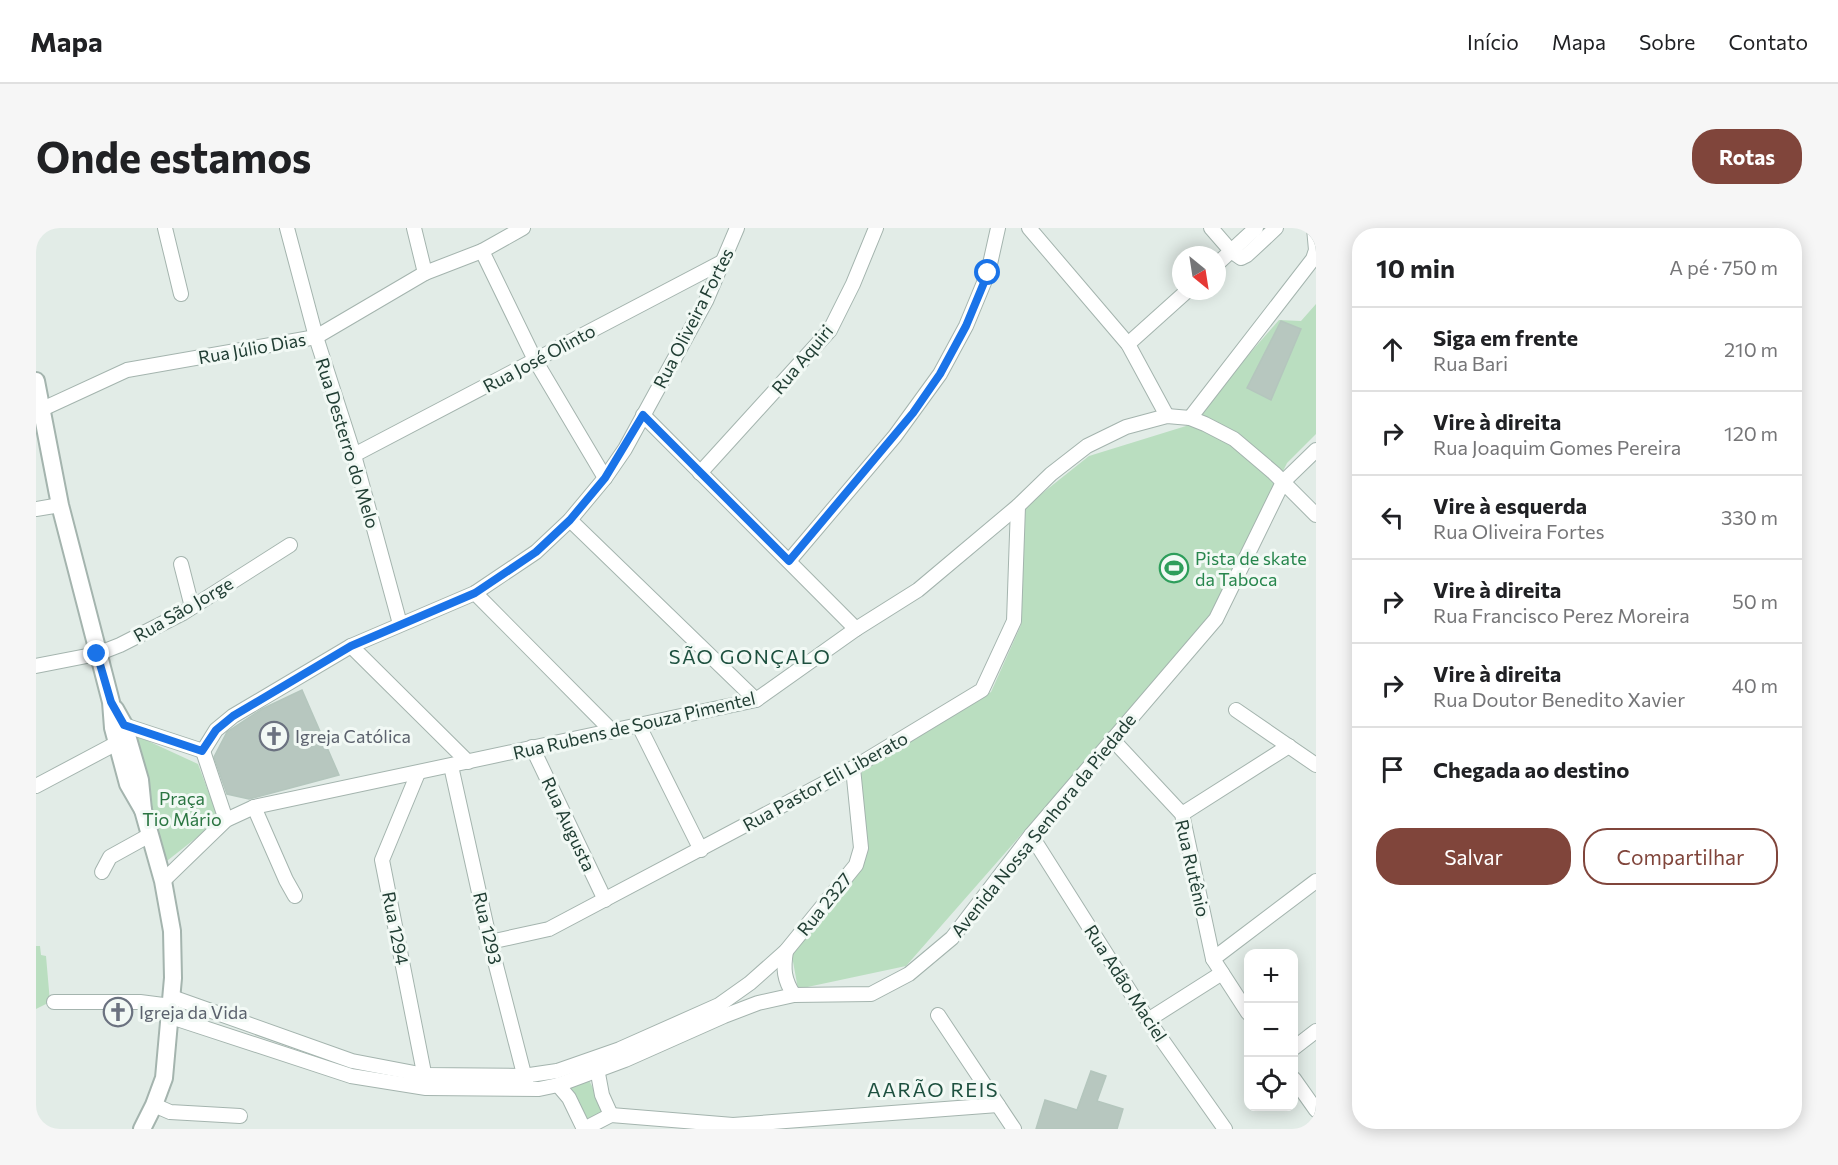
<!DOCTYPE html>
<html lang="pt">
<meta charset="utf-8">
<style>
body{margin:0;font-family:Commissioner,sans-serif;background:#f6f6f6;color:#202124}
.controls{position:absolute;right:18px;bottom:18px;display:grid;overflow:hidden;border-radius:12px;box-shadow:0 3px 15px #0003}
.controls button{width:54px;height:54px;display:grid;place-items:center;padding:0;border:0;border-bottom:2px solid #e0e0e0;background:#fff;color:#202124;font:30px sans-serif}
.compass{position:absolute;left:1136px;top:18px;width:54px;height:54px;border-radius:50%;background:#fff;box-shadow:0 3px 15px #0003;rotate:150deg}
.stop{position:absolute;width:18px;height:18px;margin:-14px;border:4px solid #1a73e8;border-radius:50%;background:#fff}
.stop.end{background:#1a73e8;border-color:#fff;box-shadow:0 2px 6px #0008}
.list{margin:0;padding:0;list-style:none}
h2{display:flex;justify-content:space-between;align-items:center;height:78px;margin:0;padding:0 24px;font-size:26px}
h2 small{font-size:20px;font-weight:400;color:#757577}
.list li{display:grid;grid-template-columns:39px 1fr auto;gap:18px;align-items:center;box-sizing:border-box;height:84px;padding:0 24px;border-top:2px solid #e0e0e0}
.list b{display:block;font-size:22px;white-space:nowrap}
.list p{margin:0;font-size:20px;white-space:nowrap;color:#757577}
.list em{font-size:20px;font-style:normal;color:#757577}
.actions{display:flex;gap:12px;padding:18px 24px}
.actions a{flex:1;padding:14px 0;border:2px solid #80453b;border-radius:24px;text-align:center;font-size:21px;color:#80453b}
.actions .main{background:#80453b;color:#fff}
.icon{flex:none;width:33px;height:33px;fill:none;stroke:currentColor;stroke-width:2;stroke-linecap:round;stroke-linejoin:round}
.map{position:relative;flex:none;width:1280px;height:901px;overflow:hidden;border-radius:24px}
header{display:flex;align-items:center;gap:36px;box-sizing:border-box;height:84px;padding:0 30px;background:#fff;border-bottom:2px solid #e0e0e0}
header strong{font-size:28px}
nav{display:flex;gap:33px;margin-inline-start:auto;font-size:21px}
.intro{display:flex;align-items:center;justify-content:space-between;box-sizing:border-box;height:144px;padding:0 36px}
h1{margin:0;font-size:42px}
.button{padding:15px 27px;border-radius:24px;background:#80453b;color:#fff;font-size:21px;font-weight:700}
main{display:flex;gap:36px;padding:0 36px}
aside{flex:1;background:#fff;border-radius:24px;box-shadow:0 3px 15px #0003}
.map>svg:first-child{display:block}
</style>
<header>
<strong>Mapa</strong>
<nav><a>Início</a><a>Mapa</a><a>Sobre</a><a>Contato</a></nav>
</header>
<div class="intro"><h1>Onde estamos</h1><a class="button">Rotas</a></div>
<main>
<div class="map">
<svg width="1280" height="901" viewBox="0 0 1280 901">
<rect width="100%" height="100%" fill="#e2ece7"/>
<g fill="#badec0">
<polygon points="1280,76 1280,206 1251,235 1175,390 870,738 762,761 756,728 775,700 828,634 825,541 955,464 985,397 989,279 1053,228 1150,198 1243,92 1265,93"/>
<polygon points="99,507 162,536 183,592 127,636"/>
<polygon points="0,718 4,718 5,727 10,728 14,774 0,781"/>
<polygon points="552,850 573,893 555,898 531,856"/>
</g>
<g fill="#b7c7bf" stroke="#b4c6bd" stroke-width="1.5">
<polygon points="1245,93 1265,101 1235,172 1211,160"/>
<polygon points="266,462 303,547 213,571 191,566 178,529 191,504 226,481"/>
<polygon points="1055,843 1070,848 1061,873 1087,881 1081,901 1000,901 1009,872 1041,882"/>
</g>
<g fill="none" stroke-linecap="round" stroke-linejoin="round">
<g stroke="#a4b4ae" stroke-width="16">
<g id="minor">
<polyline points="129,0 145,66"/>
<polyline points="251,0 280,109 318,227 364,396"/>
<polyline points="378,0 389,45"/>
<polyline points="993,0 1092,116 1131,188"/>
<polyline points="1175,0 1195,23 1205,30 1211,27 1240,0"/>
<polyline points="446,23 499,132 569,250"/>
<polyline points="1181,36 1220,0"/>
<polyline points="1092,116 1151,63"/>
<polyline points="0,184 91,142 280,109 389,45 446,23 487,0"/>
<polyline points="607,187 820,401"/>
<polyline points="1154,190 1277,31 1280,22 1278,0"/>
<polyline points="318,227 688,33"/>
<polyline points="664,245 794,102 817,56 840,0"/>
<polyline points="0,281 24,277"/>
<polyline points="534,292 720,472"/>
<polyline points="753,333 859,208 904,146 930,98 952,45 962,0"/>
<polyline points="145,336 156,379"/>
<polyline points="439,365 577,504"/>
<polyline points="315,418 432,534"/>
<polyline points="0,438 61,426 84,417 147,385 254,317"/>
<polyline points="1200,482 1280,537"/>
<polyline points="603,498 665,622"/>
<polyline points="80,499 88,497 167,523"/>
<polyline points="1076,511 1146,586 1177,731 1212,785"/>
<polyline points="496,519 569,672"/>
<polyline points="167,523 180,502 197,488 315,418 439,365 500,324 534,292 569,250 589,221 670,73 701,0"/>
<polyline points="167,523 190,592"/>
<polyline points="415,538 454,714 490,854"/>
<polyline points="382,545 346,632 390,855"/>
<polyline points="0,558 81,515"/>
<polyline points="218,579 250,652 259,668"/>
<polyline points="1146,586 1253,518"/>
<polyline points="995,607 1112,792 1189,901"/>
<polyline points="66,644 74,629 112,608"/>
<polyline points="127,653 190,592 218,579 720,472 820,401 882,362 982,278 1015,246 1051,218 1090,199 1131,188 1154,190 1169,196 1198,211 1238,245 1280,287"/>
<polyline points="454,714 513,701 817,540 946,462 978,393 982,278"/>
<path d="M750,723C747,741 748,752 758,767"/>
<polyline points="1177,731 1280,653"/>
<polyline points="136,769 316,833 389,847 487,848 521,843 584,821 683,777 714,755 750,723 820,637 825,620 817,540"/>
<polyline points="18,774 104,774 135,778"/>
<polyline points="902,787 978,901"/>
<polyline points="135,789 315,848 390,860 503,861 522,857 589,832 688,788 722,775 758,767 835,766 873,746 916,710 995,607 1180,391 1247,254 1280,222"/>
<polyline points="1112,792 1186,745"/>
<polyline points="1258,820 1280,803"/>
<polyline points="560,835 566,867 575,887"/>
<polyline points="1258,851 1280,882"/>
<polyline points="522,857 533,870 548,901 575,887 697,897 962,877"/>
<polyline points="118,877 134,884 204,888"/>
</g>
</g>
<g stroke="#a4b4ae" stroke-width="20">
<g id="tertiary">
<polyline points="0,153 24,277 75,474 77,500 92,556 107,582"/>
<polyline points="79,481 88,497 104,552 107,582 127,653 136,703 137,750 128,850 118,877 106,901"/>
</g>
</g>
<use href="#minor" stroke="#fff" stroke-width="14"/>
<use href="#tertiary" stroke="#fff" stroke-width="16"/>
</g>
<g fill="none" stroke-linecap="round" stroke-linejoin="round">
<polyline stroke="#1a73e8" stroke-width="8" points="61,426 75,474 88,497 166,523 180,502 197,488 315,418 439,365 500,324 534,292 569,250 607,187 753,333 877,185 904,146 930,98 952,45"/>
</g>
<defs>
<g id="stadium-ring" transform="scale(1.5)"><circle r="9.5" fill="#f2f9f5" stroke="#2e9e5b" stroke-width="1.5"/><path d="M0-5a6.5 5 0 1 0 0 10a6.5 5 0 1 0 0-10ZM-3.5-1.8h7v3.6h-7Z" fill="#2e9e5b"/></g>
<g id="church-ring" transform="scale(1.5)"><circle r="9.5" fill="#f2f9f5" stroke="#6b7280" stroke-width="1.5"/><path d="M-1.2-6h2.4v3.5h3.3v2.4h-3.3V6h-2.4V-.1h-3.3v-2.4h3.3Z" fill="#6b7280"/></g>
</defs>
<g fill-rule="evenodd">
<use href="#stadium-ring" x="1138" y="340"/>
<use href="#church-ring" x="238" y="508"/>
<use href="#church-ring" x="82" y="784"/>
</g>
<g text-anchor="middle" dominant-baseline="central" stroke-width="6" stroke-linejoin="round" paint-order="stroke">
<g font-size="18" fill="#213e34" stroke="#f2f9f5">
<text transform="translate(657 90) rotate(-63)">Rua Oliveira Fortes</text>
<text transform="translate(216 120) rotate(-10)">Rua Júlio Dias</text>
<text transform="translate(503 130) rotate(-28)">Rua José Olinto</text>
<text transform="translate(766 131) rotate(-50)">Rua Aquiri</text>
<text transform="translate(312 215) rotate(73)">Rua Desterro do Melo</text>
<text transform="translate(147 381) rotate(-30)">Rua São Jorge</text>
<text transform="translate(598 497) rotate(-13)">Rua Rubens de Souza Pimentel</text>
<text transform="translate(789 553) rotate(-29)">Rua Pastor Eli Liberato</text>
<text transform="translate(533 596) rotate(65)">Rua Augusta</text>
<text transform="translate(1007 597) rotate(-51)">Avenida Nossa Senhora da Piedade</text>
<text transform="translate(1157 640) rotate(77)">Rua Rutênio</text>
<text transform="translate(788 676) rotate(-51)">Rua 2327</text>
<text transform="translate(360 700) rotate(79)">Rua 1294</text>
<text transform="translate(452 700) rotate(77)">Rua 1293</text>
<text transform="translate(1090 755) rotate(57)">Rua Adão Maciel</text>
</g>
<g font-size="18" fill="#27864d" stroke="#f2f9f5" text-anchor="start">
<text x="1159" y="330">Pista de skate<tspan x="1159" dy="21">da Taboca</tspan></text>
</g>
<g font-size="18" fill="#5b616d" stroke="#f2f9f5" text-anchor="start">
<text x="259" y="508">Igreja Católica</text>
<text x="103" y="784">Igreja da Vida</text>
</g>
<g font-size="18" fill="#2a7541" stroke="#f2f9f5">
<text x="146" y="570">Praça<tspan x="146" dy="21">Tio Mário</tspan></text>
</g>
<g font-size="20" letter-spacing="1.5" fill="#1d503f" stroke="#f2f9f5">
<text x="714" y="428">SÃO GONÇALO</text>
<text x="897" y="861">AARÃO REIS</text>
</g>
</g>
</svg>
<div class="controls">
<button>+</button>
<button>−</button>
<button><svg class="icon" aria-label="locate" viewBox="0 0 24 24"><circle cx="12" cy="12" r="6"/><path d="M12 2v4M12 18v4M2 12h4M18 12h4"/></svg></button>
</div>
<svg class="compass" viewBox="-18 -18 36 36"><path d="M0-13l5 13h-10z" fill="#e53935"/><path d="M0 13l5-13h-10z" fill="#757577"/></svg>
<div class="stop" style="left:952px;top:45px"></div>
<div class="stop end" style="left:61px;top:426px"></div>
</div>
<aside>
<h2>10 min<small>A pé · 750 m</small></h2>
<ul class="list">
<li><svg class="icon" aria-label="ahead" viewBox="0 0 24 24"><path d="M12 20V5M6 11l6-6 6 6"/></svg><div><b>Siga em frente</b><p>Rua Bari</p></div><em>210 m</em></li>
<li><svg class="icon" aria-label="right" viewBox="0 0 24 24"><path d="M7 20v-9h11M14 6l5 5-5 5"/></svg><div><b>Vire à direita</b><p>Rua Joaquim Gomes Pereira</p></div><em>120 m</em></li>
<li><svg class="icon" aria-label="left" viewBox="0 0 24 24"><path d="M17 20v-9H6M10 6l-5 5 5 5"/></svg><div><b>Vire à esquerda</b><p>Rua Oliveira Fortes</p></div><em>330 m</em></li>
<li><svg class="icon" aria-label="right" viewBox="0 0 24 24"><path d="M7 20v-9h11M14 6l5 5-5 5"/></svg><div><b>Vire à direita</b><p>Rua Francisco Perez Moreira</p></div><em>50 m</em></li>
<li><svg class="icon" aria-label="right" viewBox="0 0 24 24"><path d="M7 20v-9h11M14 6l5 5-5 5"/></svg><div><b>Vire à direita</b><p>Rua Doutor Benedito Xavier</p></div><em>40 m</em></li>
<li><svg class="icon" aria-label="arrive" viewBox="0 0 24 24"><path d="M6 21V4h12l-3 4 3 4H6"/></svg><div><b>Chegada ao destino</b></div></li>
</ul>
<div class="actions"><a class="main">Salvar</a><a>Compartilhar</a></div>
</aside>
</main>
